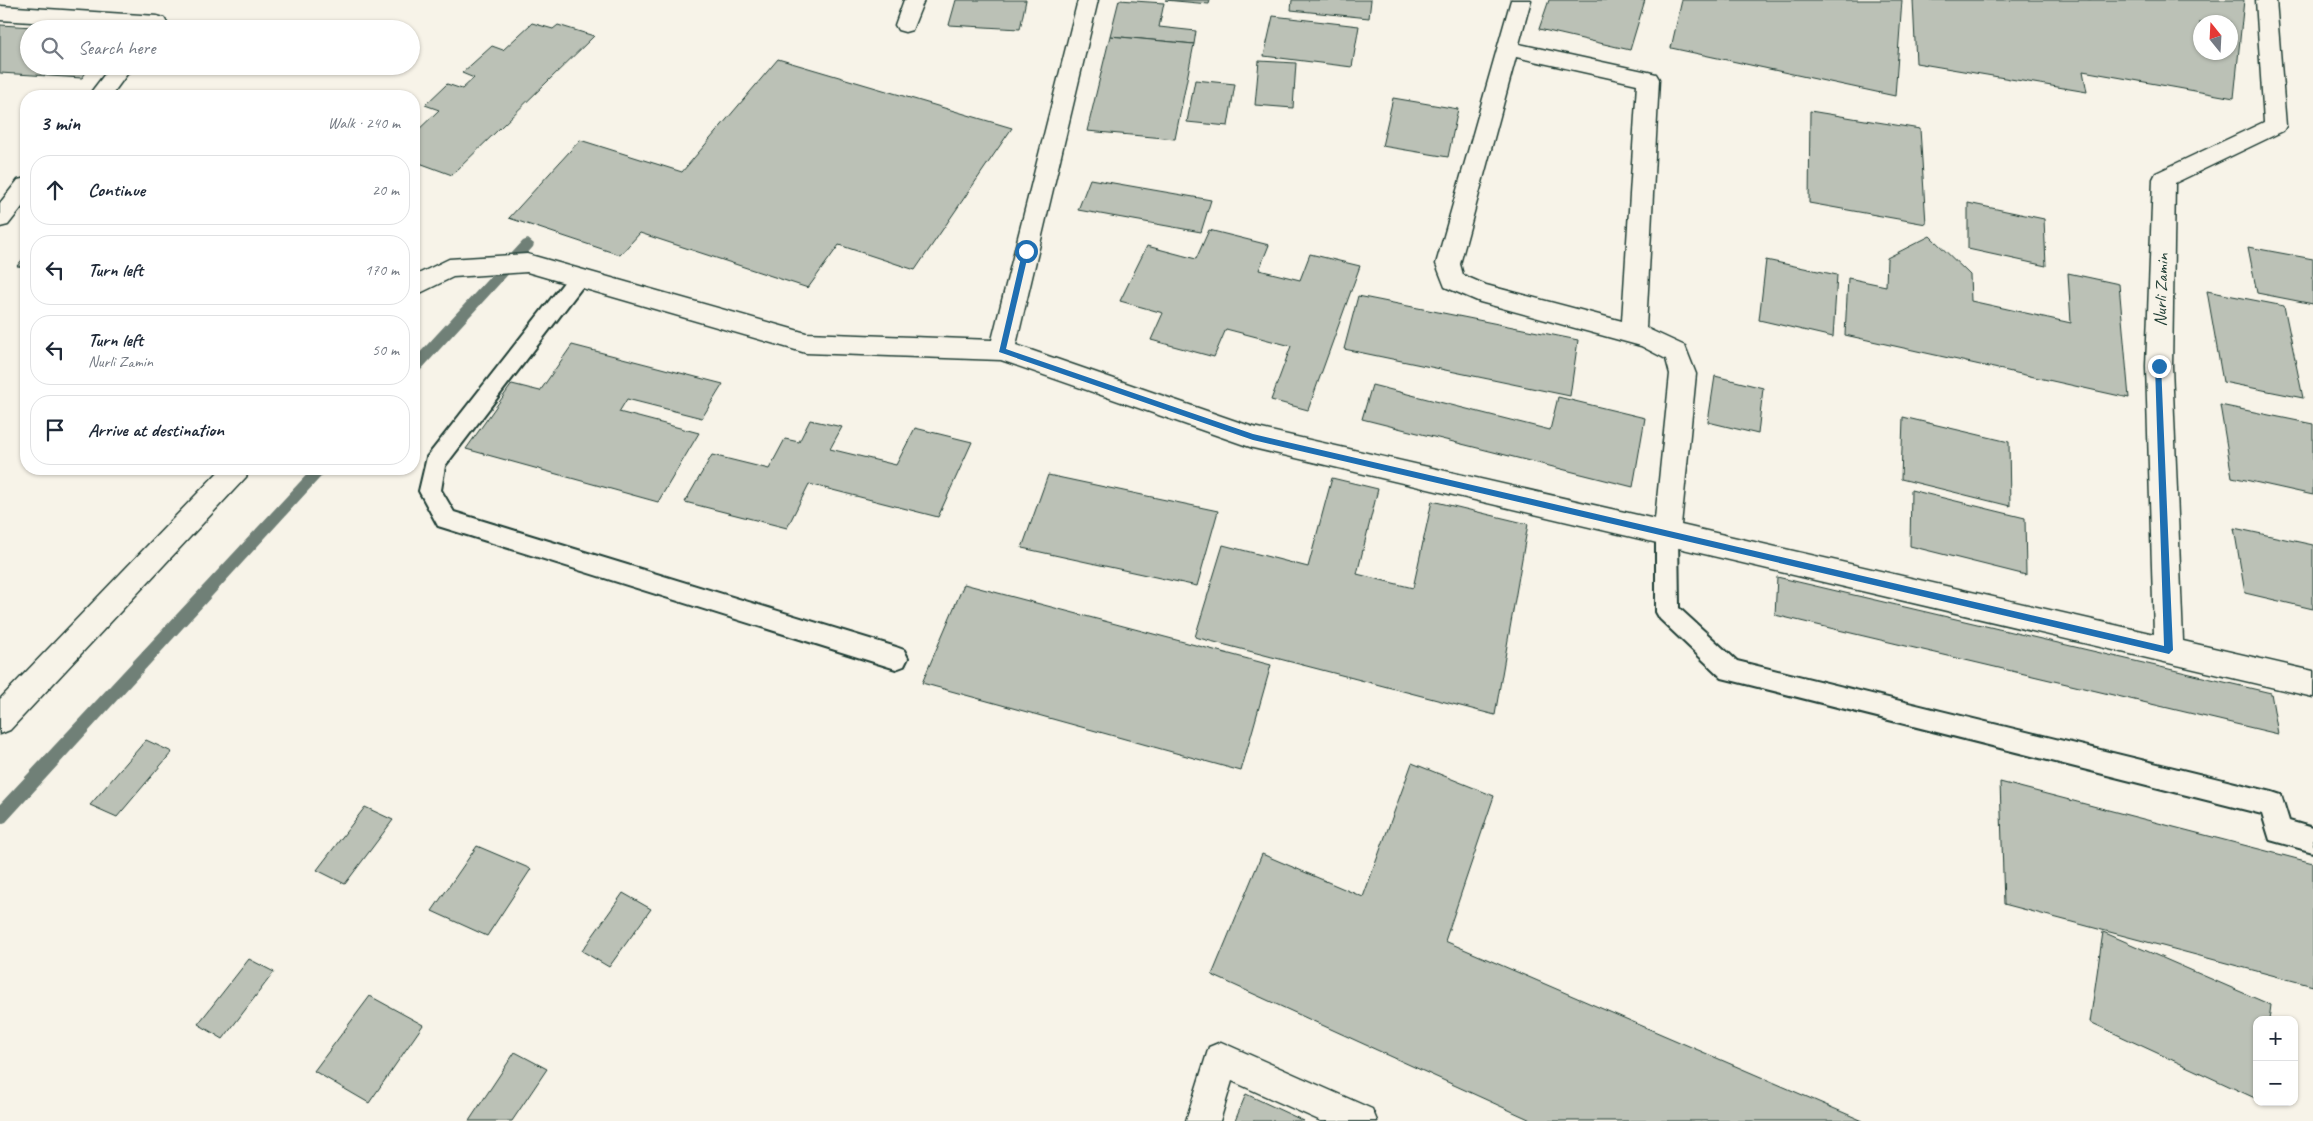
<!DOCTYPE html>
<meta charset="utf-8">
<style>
body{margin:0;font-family:Caveat,sans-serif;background:#f2f2f3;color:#1f2937}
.controls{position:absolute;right:15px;bottom:15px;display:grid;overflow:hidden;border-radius:10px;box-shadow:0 1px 4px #0004}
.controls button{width:45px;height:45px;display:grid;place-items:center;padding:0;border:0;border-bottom:1px solid #e0e1e3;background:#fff;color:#1f2937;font:25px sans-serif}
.compass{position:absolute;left:2193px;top:15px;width:45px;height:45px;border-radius:50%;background:#fff;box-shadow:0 1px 4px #0004;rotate:342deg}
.stop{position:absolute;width:15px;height:15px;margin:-11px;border:4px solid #1f6fb2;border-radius:50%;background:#fff}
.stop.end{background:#1f6fb2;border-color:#fff;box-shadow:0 1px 5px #0008}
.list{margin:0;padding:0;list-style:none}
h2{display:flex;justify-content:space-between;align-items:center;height:65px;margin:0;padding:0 20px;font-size:21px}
h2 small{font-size:16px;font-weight:400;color:#747a83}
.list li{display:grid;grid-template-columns:32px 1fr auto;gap:15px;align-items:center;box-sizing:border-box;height:70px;margin:0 10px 10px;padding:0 10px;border:1px solid #e0e1e3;border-radius:20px}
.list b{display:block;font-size:19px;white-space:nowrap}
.list p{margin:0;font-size:16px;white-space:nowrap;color:#747a83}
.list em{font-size:16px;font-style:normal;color:#747a83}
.icon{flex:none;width:28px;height:28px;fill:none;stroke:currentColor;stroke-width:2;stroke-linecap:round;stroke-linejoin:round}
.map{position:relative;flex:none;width:2313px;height:1121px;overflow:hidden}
.search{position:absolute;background:#fff;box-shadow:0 1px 4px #0004;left:20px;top:20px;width:400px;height:55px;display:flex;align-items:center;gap:12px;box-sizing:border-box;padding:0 18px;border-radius:28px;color:#747a83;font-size:19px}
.panel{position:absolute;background:#fff;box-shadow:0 1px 4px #0004;left:20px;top:90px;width:400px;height:385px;border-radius:20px}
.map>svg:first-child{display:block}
</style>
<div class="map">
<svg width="2313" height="1121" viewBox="0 0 2313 1121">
<rect width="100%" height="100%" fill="#f7f3e8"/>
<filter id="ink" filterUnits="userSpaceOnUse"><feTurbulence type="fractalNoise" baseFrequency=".02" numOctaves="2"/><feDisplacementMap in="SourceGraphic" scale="10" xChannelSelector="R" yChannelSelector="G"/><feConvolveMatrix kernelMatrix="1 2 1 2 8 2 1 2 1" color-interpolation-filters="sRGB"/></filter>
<g filter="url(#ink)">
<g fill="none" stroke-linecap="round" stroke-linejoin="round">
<g fill="#6f8077" fill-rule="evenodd">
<polygon points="528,239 534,244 533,247 419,372 414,373 414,359 523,241"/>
<polygon points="312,469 328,469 6,822 0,824 0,804"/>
</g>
</g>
<g fill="#bbc1b6" stroke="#1f3d34" fill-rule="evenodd">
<polygon points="956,0 1026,0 1020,29 949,25"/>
<polygon points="1119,0 1164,3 1159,27 1196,31 1194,44 1110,36"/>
<polygon points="1165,0 1210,0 1209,4"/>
<polygon points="1292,0 1371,0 1369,18 1291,10"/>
<polygon points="1549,0 1645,0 1630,50 1539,29"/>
<polygon points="1682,0 1902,0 1895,96 1671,48"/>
<path d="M1913,0H2244L2234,98L2083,71L2087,92L1916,63ZM2200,22H2230V52H2200Z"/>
<polygon points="1273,16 1359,26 1352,67 1264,56"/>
<polygon points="532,23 553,29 558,25 594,36 452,175 414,161 414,134 439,110 425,105 447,84 462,89 474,78 462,73 492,46 503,50"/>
<polygon points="0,25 67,29 29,29 29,66 91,66 82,78 0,73"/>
<polygon points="1110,36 1194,44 1175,139 1087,131"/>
<polygon points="778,59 1012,128 915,270 839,245 808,288 640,233 620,255 509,218 580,140 682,172"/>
<polygon points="1259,61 1296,63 1293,108 1255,105"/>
<polygon points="1195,80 1235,84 1228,126 1187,122"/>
<polygon points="1393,98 1458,109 1448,157 1382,146"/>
<polygon points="1810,111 1920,129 1926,224 1809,203"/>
<polygon points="1090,179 1211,200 1201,232 1078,210"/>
<polygon points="1968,203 2044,219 2046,266 1968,249"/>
<polygon points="1209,230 1269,245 1259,270 1300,280 1310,254 1360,266 1308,410 1271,400 1291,346 1226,329 1214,357 1151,340 1163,313 1120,301 1147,246 1196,259"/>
<polygon points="1930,236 1970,275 1971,301 2071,323 2068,273 2119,284 2129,398 1845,335 1848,278 1886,286 1887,258"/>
<polygon points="2248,247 2313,259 2313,304 2257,293"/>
<polygon points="26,255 26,267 17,266"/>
<polygon points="1766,260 1837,275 1833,337 1759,320"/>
<polygon points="2207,291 2284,306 2303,398 2223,382"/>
<polygon points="1358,296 1578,340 1570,396 1344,349"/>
<polygon points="572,345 723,384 702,418 627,399 619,412 699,433 658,502 466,449 512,384 540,391"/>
<polygon points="1715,376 1763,388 1758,434 1708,422"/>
<polygon points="1372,385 1550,430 1558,397 1645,418 1633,487 1362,419"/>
<polygon points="2220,405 2313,424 2313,495 2232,477"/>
<polygon points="1903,417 2009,442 2010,506 1901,479"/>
<polygon points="810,420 842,427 830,449 896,465 915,428 972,442 938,517 809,484 787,528 685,502 712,455 769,469 785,439 799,442"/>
<polygon points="1048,475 1218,511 1197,586 1022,548"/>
<polygon points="1332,478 1378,489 1357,574 1413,588 1432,501 1528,524 1495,715 1195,637 1223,545 1308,567"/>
<polygon points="1911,490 2025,518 2026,575 1910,546"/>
<polygon points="2234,528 2313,545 2313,609 2245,593"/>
<polygon points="1777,577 2271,693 2278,734 1775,615"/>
<polygon points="964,584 1271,665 1241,771 922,683"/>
<polygon points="146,740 172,752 117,817 90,805"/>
<polygon points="1412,763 1494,796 1445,941 1863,1121 1533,1121 1212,975 1262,854 1363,897"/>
<polygon points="2000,782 2313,863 2313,986 2004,904"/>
<polygon points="365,807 393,820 345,884 317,870"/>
<polygon points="477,846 531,869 487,936 432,911"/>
<polygon points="623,893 651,909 609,967 582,951"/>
<polygon points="2103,932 2271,1005 2269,1020 2257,1020 2257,1099 2090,1022"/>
<polygon points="249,959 274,972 223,1039 198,1024"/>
<polygon points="370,996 423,1025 369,1103 314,1071"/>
<polygon points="515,1052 547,1069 512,1121 469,1121"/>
<polygon points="1246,1094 1304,1121 1235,1121"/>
</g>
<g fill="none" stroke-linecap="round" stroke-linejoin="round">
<g stroke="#1f3d34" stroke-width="4">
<g id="lane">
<polygon points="579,270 586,272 589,277 586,282 445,466 441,490 454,512 896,647 904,650 908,658 904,666 896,669 438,526 419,491 427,457 572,272"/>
<polygon points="1667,524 1675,526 1678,533 1679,608 1737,661 2272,792 2281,795 2289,821 2313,828 2313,852 2270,840 2262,814 1722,678 1660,619 1656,612 1656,533 1659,526"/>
</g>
</g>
<g stroke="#1f3d34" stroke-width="3">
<g id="street">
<polygon points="904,0 924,0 912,30 905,32 898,30 895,25"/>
<path d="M1078,0H1098L1016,345L1253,427L1655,519L1670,374L1666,359L1641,346L1480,302L1445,287L1436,264L1511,0H1531L1519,44L1648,72L1656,74L1659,79L1646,328L1685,346L1696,374L1681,525L2154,634L2146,366L2153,179L2156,173L2264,122L2256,0H2276L2286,126L2283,131L2175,183L2172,366L2183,641L2313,671V697L1253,448L1001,360L806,353L527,272L453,277L414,296V276L449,259L527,254L806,333L992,340ZM1516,57L1637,84L1622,321L1486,285L1463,275L1460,264Z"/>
<polygon points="0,6 157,16 164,18 167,23 164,29 141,29 0,20"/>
<polygon points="111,66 133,66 111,96 88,96"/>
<polygon points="26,178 26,202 8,225 0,227 0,203 18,180"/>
<polygon points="221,469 250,469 246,477 10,730 0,734 0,699"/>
<polygon points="1221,1042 1372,1109 1377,1121 1321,1121 1232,1081 1220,1121 1186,1121 1209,1047"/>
</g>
</g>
<use href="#lane" fill="#f7f3e8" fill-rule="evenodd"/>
<use href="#street" fill="#f7f3e8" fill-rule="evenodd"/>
</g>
</g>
<polygon fill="#1f6fb2" points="1023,249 1029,251 1006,349 1253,434 2164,646 2155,366 2156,364 2161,364 2173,650 2169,654 1253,440 999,352"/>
<g text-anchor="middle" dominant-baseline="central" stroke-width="5" stroke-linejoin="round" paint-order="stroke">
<g font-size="18" fill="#1f3d34" stroke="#f7f3e8">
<text transform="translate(2161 290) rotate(-88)">Nurli Zamin</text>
</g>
</g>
</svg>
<div class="controls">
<button>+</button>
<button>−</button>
</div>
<svg class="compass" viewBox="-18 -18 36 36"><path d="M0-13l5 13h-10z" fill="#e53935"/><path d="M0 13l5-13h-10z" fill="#747a83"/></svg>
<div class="stop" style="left:1026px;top:251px"></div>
<div class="stop end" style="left:2159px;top:366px"></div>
<div class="search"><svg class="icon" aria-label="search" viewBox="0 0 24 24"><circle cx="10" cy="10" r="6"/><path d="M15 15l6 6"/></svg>Search here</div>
<section class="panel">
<h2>3 min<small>Walk · 240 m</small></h2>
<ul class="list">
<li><svg class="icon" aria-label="ahead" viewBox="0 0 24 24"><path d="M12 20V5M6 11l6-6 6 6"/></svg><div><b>Continue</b></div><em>20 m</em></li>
<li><svg class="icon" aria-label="left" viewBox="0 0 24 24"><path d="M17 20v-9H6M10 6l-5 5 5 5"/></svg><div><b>Turn left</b></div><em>170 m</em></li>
<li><svg class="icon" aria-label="left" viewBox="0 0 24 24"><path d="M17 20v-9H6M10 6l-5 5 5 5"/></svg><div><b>Turn left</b><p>Nurli Zamin</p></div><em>50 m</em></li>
<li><svg class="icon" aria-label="arrive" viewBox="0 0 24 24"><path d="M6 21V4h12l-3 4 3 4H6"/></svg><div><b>Arrive at destination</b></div></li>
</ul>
</section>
</div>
